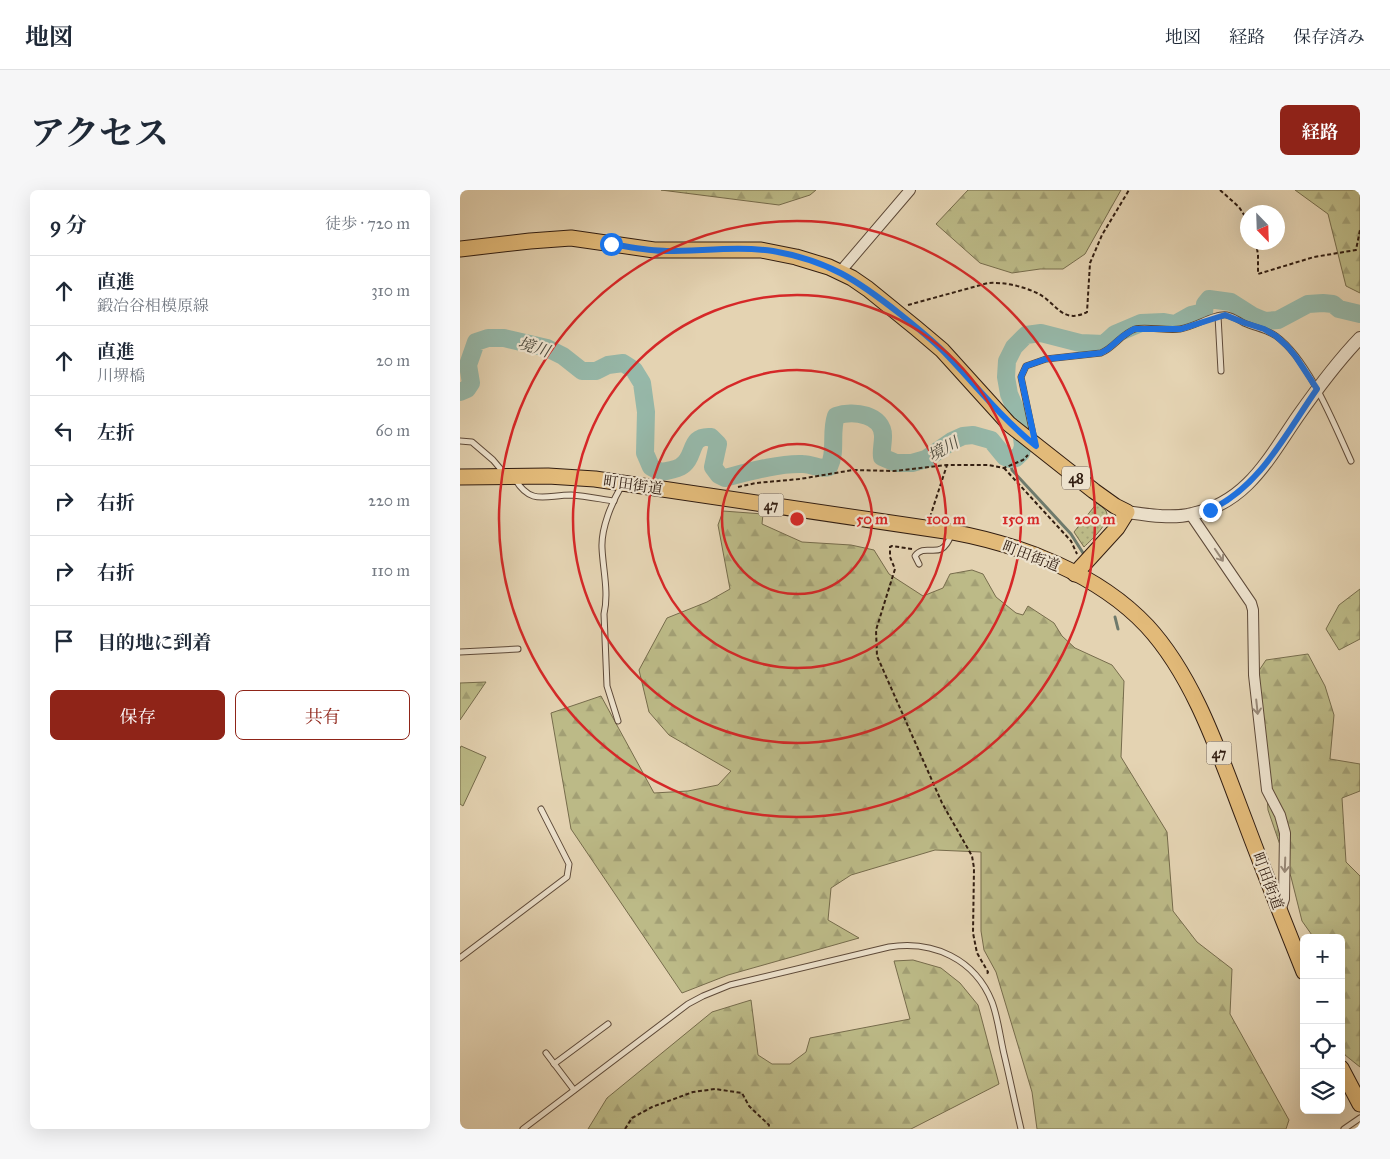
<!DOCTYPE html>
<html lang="ja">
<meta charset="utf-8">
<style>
body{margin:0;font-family:"IM FELL Great Primer","Noto Serif JP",serif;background:#f6f6f7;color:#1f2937}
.controls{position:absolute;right:15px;bottom:15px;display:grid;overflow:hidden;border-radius:8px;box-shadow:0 5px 20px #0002}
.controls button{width:45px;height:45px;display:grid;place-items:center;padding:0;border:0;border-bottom:1px solid #e0e1e3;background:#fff;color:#1f2937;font:25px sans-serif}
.compass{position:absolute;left:780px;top:15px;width:45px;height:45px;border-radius:50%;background:#fff;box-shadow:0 5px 20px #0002;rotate:157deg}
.stop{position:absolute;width:15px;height:15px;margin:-11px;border:4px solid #1a73e8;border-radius:50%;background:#fff}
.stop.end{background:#1a73e8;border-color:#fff;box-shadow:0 1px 5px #0008}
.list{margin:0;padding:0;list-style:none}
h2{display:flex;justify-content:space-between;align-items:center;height:65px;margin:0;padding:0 20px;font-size:21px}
h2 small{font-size:16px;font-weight:400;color:#747a83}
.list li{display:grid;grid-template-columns:32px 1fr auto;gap:15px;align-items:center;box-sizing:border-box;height:70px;padding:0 20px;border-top:1px solid #e0e1e3}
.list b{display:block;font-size:19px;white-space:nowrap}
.list p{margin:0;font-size:16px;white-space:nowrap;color:#747a83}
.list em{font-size:16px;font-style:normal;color:#747a83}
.actions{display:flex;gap:10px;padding:15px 20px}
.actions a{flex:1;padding:11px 0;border:1px solid #8f2418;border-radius:8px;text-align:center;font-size:18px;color:#8f2418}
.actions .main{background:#8f2418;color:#fff}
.icon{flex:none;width:28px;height:28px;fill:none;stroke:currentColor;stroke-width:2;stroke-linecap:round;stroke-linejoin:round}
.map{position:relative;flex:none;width:900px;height:939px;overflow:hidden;border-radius:8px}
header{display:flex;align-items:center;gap:30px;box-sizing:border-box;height:70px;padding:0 25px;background:#fff;border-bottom:1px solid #e0e1e3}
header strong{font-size:24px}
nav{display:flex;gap:28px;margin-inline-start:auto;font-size:18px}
.intro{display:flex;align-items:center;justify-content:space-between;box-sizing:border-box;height:120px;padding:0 30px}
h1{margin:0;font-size:35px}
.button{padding:12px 22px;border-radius:8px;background:#8f2418;color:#fff;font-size:18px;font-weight:700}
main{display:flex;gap:30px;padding:0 30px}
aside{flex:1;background:#fff;border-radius:8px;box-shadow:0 5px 20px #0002}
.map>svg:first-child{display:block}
</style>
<header>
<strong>地図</strong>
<nav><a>地図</a><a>経路</a><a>保存済み</a></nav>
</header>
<div class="intro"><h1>アクセス</h1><a class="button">経路</a></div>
<main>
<aside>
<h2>9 分<small>徒歩 · 720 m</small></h2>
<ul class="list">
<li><svg class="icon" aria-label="ahead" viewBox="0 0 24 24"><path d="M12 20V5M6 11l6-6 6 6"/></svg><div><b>直進</b><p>鍛冶谷相模原線</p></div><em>310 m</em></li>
<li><svg class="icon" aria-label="ahead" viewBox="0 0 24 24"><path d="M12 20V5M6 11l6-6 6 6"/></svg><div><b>直進</b><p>川堺橋</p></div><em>20 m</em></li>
<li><svg class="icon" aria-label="left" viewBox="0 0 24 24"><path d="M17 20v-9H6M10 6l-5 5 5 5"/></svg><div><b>左折</b></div><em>60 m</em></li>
<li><svg class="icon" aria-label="right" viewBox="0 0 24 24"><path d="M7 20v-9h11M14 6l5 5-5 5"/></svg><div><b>右折</b></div><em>220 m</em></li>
<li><svg class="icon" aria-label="right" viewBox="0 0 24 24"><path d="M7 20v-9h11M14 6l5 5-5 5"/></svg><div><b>右折</b></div><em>110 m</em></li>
<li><svg class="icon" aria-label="arrive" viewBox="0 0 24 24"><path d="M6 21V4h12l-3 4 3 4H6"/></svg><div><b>目的地に到着</b></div></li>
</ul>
<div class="actions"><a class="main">保存</a><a>共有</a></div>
</aside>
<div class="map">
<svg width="900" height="939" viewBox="0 0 900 939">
<defs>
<pattern id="grass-dots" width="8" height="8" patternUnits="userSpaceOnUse" patternTransform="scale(1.25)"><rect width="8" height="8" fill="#bcba87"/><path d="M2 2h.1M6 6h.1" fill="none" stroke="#a29f74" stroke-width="1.8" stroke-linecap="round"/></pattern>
<pattern id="forest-firs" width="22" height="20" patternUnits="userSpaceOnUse" patternTransform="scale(1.25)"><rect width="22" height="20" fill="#bcba87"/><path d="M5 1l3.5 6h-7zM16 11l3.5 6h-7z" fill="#a29f74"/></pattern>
</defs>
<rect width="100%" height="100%" fill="#e4d3b2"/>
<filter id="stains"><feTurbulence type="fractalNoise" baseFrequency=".004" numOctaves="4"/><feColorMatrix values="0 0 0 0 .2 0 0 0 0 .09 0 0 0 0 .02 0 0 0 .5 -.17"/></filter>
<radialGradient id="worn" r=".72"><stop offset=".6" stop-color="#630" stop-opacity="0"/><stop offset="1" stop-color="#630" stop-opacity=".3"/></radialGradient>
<path fill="url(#grass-dots)" stroke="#766c4c" d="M637,313C639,315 644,318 646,321C652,332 631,350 624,357L614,342Z"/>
<g fill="url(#forest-firs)" stroke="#766c4c">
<polygon points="201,0 356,0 350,5 319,15"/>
<polygon points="508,0 661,0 625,64 603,79 580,79 552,83 520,73 476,34"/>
<polygon points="835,0 900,0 900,103 886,96 868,24"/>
<polygon points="263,321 303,324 302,334 342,352 391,355 414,360 429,384 463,406 483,398 490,384 512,380 523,384 536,407 556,423 563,425 568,416 594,433 602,446 615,458 652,475 664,491 661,567 707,642 713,721 737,752 772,779 770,824 829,930 826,939 577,939 572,902 536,782 524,760 521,741 521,662 475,660 391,685 371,698 368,730 399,748 268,785 222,803 111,639 91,523 141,506 194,603 228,601 258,595 271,581 209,545 189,522 179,480 207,428 247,412 270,399 258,335"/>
<polygon points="900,399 900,449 879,460 866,439 879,415"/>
<polygon points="848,464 865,496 874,525 870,569 900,574 900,601 882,608 886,672 900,686 900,877 885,865 881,853 881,748 854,748 842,731 831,687 808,620 798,482 806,470"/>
<polygon points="26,492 0,530 0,493"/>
<polygon points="453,770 481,778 500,793 518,815 539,894 451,939 128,939 147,908 252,822 291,810 298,865 312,874 330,874 346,862 350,848 450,829 434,771"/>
</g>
<polygon fill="#bcba87" stroke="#766c4c" points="1,556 26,567 3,616 0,614 0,559"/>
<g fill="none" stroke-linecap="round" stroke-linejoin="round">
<g stroke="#6e7a6c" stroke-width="3">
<polyline points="550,269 552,280 611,344 623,363"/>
<polyline points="655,427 658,439"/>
</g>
<path stroke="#96b8a9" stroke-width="18" d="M0,202L7,199L11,193L8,175L16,152L28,148H44L87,158L103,166L122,181H136L148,175L163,173L174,180L182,193L186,222L185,263L191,277L200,282C207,281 214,280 220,277C237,268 227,245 251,247L258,254L253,277L259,285L265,288C288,282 319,273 343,274C354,274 358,280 369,277C377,261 370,243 376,226C393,220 424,224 423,247C423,255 421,260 422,267L436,273H452L466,269L492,251L503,246L513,245L531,250L545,267L550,269L556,268L561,263L563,256L560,230L549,204L546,187L547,171L554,157L566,145L581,143L620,153L644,154L655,144L681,133L704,132L715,134L731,125L744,122L745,114L749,109L771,112L793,126L805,131L818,130L848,114L863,113L873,114L879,119L900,124"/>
<g stroke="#5e4a39" stroke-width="7">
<g id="service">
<polyline points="758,126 761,181"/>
<path d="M574,249L561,187L566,176L586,169L641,163C654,158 661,144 675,139C685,136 707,141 720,139C735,137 754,123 767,125C773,126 778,130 784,133C795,138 806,139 816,146C849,170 874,234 891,271"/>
<polyline points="0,251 12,252 33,270 44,283"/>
<path d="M55,289C71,316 86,305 111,305C125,306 140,309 154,311"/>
<path d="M459,374L455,366C466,351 481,373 491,345"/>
<polyline points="0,462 58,459"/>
<path d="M158,531L147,496L144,424C149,402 143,380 142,358C141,338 152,312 162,295"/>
<polyline points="0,768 107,687 109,674 81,619"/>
<polyline points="86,863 114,900"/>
<polyline points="94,874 148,834"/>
<path d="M63,939L228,814L243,806L270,795L429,757C473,750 515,769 532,812C538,828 540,847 544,864C550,889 555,914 561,939"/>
<polyline points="884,939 900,928"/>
</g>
</g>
<g stroke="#5e4a39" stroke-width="12">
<g id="minor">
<polyline points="380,82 450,0"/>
<polyline points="731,325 791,413 793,420 794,485 807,600 820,625 825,643 824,709 820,721"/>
</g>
</g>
<g stroke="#5e4a39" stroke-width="14">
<path id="tertiary" d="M667,322C688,325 712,329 732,324C787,313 809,268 838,226C857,199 877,172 900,148"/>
</g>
<g stroke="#311d11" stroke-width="17">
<g id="primary">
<polyline points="0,59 70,51 111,48 194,60 301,60 336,67 369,77 392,88 408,99 456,138 482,160 549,234 634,301 655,316 667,322 657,338 615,384"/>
<path d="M0,287L88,286L135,289L492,342C562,355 638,384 687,436C735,488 760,566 785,631C804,682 824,732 844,782"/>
<polyline points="881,878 900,914"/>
</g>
</g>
<g stroke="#311d11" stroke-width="2" stroke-dasharray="4 2.5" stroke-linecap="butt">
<polyline points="760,0 779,17 788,31"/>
<polyline points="796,52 798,65 798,84 854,67 896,60 900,40"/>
<path d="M448,115L528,93C544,92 562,96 577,103C596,112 602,135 627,122L630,73L642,45L669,0"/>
<polyline points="544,278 611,351 617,364"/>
<polyline points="278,297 296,293 340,289 393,280 434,281 487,275 528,275 544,278 563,270 568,265"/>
<polyline points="470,327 487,275"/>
<polyline points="452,359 432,356 430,357 430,367 435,379 416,440 417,466 482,613 512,666 514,678 513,743 517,763 528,782 526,786"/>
<polyline points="165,939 172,928 192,917 233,902 255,899 282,903 289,916 309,935 308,939"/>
</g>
<use href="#service" stroke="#ede2cd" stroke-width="5"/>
<use href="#minor" stroke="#ede2cd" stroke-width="10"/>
<use href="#tertiary" stroke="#ede2cd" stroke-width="12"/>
<use href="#primary" stroke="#e2ba79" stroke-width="15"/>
</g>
<defs><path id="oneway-shaft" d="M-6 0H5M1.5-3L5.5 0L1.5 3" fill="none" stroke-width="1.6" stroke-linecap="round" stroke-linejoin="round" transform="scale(1.25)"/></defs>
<g stroke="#988978">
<use href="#oneway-shaft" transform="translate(759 365) rotate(56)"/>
<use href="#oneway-shaft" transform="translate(797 517) rotate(84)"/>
<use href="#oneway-shaft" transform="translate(825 675) rotate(92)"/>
</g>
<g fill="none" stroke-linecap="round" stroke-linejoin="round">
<path stroke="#1a73e8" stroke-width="6" d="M151,54C170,57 188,61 207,61C242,61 279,56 313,61C369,71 397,90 440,124C455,136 470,148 483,161C514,193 541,228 576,256L561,187L566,176L586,169L641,163L648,159L663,146L674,139H721L765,125L785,133L804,139L816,146L828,157L836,167L857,199C826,243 801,296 750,320"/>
</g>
<g fill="none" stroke="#d62828" stroke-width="2.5">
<circle cx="337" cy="329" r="75"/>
<circle cx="337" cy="329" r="149"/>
<circle cx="337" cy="329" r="224"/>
<circle cx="337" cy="329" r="298"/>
</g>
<g text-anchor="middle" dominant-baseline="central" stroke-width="4.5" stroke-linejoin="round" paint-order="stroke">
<g fill="#ede2cd" stroke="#695849" stroke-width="1">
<rect x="602" y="276.5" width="28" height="23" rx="4"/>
<rect x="298.5" y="303.5" width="25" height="23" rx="4"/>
<rect x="746.5" y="551.5" width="25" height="23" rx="4"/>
</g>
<g font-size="14" font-weight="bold" fill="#311d11">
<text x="616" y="288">48</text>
<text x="311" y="315">47</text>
<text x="759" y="563">47</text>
</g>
<g font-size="15" fill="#311d11" stroke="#ede2cd">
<text transform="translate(173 295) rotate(8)">町田街道</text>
<text transform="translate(571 366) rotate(21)">町田街道</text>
<text transform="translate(808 691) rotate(69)">町田街道</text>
</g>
<g font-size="16" font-style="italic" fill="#4f4c3f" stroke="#ede2cd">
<text transform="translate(74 157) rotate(18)">境川</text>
<text transform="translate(483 259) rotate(-29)">境川</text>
</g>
</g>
<circle cx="337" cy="329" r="8" fill="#d62828" stroke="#ede2cd" stroke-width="2.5"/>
<g font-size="15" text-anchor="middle" font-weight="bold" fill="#d62828" stroke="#ede2cd" stroke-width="4.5" stroke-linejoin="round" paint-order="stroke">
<text x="412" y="334">50 m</text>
<text x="486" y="334">100 m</text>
<text x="561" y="334">150 m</text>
<text x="635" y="334">200 m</text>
</g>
<rect width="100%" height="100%" filter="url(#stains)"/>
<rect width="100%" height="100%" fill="url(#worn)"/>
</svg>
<div class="controls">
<button>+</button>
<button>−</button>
<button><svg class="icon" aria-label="locate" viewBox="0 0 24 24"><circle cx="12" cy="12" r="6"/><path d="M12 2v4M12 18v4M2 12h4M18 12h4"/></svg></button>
<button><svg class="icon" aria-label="layers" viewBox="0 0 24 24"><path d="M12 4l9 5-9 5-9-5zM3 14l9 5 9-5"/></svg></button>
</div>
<svg class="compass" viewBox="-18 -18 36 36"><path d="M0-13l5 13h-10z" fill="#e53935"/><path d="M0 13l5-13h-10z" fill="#747a83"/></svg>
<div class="stop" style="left:151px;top:54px"></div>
<div class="stop end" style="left:750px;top:320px"></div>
</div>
</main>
